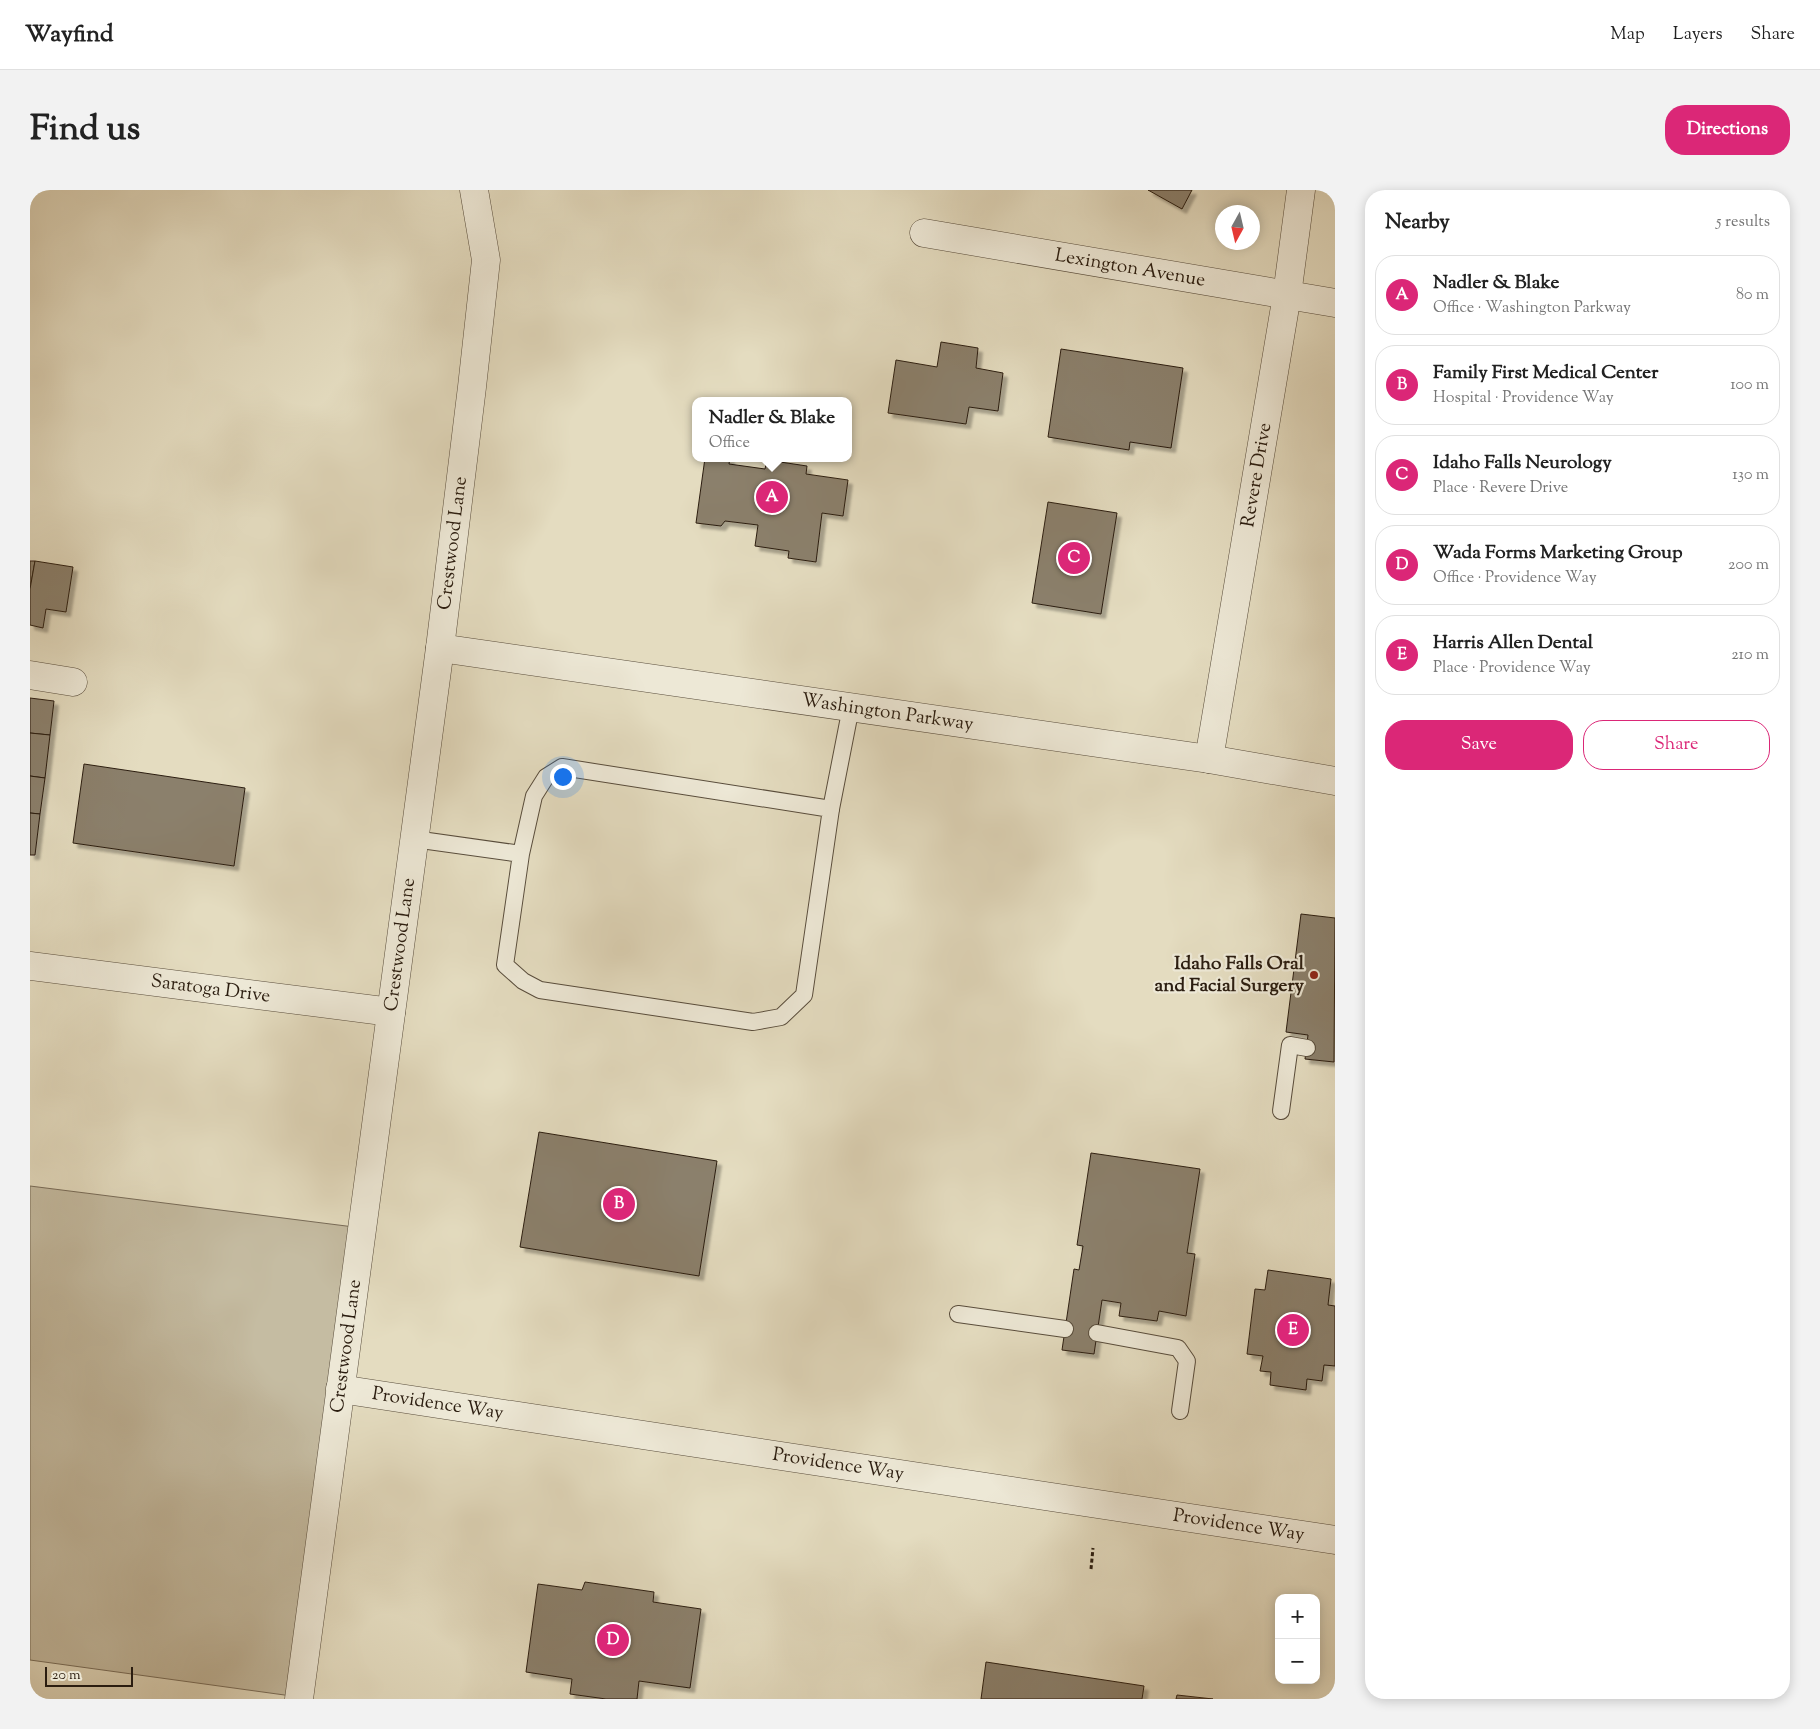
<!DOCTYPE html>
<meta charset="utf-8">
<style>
body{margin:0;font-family:"Sorts Mill Goudy",serif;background:#f2f2f2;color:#222}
.controls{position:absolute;right:15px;bottom:15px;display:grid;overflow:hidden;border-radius:10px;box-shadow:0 2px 12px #0003}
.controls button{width:45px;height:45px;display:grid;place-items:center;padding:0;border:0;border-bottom:1px solid #e0e0e0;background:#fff;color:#222;font:25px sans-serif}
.compass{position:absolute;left:1185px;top:15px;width:45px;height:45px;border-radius:50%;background:#fff;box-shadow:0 2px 12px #0003;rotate:188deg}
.scale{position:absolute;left:15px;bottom:12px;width:88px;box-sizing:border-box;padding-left:5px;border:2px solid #2b1d10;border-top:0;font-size:14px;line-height:18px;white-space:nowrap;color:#2b1d10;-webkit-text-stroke:4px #ede8d6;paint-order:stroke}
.you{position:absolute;left:532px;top:586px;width:18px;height:18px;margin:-12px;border:4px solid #fff;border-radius:50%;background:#1a73e8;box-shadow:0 0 0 8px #1a73e833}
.badge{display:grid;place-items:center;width:32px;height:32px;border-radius:50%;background:#db2777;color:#fff;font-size:16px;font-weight:700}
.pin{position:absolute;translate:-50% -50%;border:2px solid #fff;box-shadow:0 1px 5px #0006}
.popup{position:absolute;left:662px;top:207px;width:160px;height:65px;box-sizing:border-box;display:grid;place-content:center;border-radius:10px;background:#fff;filter:drop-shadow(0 1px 4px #0005);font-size:16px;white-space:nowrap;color:#767676}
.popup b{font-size:19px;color:#222}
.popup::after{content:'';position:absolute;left:50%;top:100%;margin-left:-10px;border:10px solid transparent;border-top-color:#fff}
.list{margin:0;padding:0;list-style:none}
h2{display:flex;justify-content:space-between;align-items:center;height:65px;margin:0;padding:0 20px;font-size:21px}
h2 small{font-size:16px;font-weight:400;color:#767676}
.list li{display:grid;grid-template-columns:32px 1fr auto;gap:15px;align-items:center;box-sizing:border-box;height:80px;margin:0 10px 10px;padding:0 10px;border:1px solid #e0e0e0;border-radius:20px}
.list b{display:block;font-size:19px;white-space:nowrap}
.list p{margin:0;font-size:16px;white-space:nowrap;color:#767676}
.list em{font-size:16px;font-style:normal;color:#767676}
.actions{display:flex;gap:10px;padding:15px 20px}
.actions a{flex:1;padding:11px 0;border:1px solid #db2777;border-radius:20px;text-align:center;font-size:18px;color:#db2777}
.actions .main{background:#db2777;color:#fff}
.map{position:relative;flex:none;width:1305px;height:1509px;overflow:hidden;border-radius:20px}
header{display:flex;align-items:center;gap:30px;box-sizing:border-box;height:70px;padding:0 25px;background:#fff;border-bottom:1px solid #e0e0e0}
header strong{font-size:24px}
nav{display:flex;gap:28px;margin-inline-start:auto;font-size:18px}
.intro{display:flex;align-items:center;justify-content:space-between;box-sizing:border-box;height:120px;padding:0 30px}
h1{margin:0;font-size:35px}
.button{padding:12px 22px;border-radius:20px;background:#db2777;color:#fff;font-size:18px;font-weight:700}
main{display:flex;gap:30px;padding:0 30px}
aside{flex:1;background:#fff;border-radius:20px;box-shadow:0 2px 12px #0003}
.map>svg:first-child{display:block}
</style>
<header>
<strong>Wayfind</strong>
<nav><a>Map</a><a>Layers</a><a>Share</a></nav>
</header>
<div class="intro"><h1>Find us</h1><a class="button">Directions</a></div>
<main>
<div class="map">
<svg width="1305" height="1509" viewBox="0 0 1305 1509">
<defs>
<filter id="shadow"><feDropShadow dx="4.5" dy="4.5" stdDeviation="1" flood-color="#0004"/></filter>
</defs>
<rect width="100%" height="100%" fill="#e4dcc0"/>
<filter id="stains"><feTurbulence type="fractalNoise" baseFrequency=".004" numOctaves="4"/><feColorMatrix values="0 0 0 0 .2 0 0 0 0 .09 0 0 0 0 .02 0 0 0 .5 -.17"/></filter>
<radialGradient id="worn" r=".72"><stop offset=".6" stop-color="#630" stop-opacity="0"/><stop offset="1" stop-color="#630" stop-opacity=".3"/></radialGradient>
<polygon fill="#c5bca2" stroke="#786c59" points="0,996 332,1038 269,1507 0,1470"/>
<g fill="#8b806c" stroke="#2b1d10" filter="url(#shadow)">
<polygon points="1118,0 1162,0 1152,19"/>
<polygon points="911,152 948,158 946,178 973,183 968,221 939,217 936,234 858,223 866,170 907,177"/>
<polygon points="1031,159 1153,178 1141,258 1100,252 1099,260 1018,247"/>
<polygon points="675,268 700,268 699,274 735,279 737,270 777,276 776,284 818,290 813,326 792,323 786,372 758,368 759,361 725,356 728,335 695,331 691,336 666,333"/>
<polygon points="1018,312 1087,323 1071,424 1002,413"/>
<polygon points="0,371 5,371 0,399"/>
<polygon points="5,371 43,377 36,422 16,419 13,438 0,435 0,399"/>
<polygon points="0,508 24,511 20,545 0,543"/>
<polygon points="0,543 20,545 15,588 0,586"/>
<polygon points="54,574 215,598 204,676 43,653"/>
<polygon points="0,586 15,588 10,624 0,623"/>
<polygon points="0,623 10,624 5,665 0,665"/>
<polygon points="1271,724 1305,728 1304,872 1275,869 1278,845 1256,842"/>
<polygon points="509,942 687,971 669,1086 490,1057"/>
<polygon points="1061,963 1170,979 1157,1063 1165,1064 1156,1126 1129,1121 1127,1131 1089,1126 1091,1113 1072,1110 1064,1164 1032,1160 1044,1079 1049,1080 1053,1056 1047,1055"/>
<polygon points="1238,1080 1301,1089 1298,1115 1305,1116 1305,1176 1294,1175 1292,1191 1277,1189 1276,1200 1240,1195 1241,1182 1230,1181 1233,1166 1217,1164 1225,1099 1235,1100"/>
<polygon points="555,1392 624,1402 623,1412 671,1419 660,1498 609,1491 607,1509 576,1509 540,1504 542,1489 496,1482 508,1394 552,1400"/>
<polygon points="956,1472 1114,1496 1112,1509 951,1509"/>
<polygon points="1147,1505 1183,1509 1146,1509"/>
</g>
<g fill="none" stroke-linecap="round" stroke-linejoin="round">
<g stroke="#594d3c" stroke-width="18">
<g id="lane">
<polyline points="801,619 821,517"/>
<polyline points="384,649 491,664 475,775 493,791 510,800 723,832 751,827 774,805 801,619 532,577 516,587 504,606 491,664"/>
<polyline points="1251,921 1260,855 1277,858"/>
<polyline points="928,1124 1035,1139"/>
<polyline points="1067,1143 1148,1158 1157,1171 1150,1221"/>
</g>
</g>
<g stroke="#594d3c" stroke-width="29">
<g id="street">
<path id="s1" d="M894,43L1305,113"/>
<path id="s2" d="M410,458L1179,569L1305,591"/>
<polyline points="0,485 43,492"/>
<path id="s3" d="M1179,569L1257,105L1271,0"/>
<path id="s4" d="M0,776L361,822"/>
<path id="s5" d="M310,1199L1305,1350"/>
<path id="s6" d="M269,1509L410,458L442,197L456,70L444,0"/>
</g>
</g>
<polyline stroke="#2b1d10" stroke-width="3" stroke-dasharray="4 2.5" stroke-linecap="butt" points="1061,1379 1063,1358"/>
<use href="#lane" stroke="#ede8d6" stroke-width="16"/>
<use href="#street" stroke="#ede8d6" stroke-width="28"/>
</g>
<circle fill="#8f2418" stroke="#ede8d6" stroke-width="2" cx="1284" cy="785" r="5"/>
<g text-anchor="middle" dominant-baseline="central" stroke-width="4.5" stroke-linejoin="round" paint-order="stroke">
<g font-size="19" fill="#2b1d10" stroke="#ede8d6">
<text stroke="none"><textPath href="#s1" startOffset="209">Lexington Avenue</textPath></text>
<text stroke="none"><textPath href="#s3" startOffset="288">Revere Drive</textPath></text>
<text stroke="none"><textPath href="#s6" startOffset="1166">Crestwood Lane</textPath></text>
<text stroke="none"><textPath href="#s2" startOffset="452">Washington Parkway</textPath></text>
<text stroke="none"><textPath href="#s6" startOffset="761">Crestwood Lane</textPath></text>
<text stroke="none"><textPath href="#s4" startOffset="182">Saratoga Drive</textPath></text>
<text stroke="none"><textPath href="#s6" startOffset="356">Crestwood Lane</textPath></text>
<text stroke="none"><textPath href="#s5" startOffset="99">Providence Way</textPath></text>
<text stroke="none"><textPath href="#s5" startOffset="504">Providence Way</textPath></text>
<text stroke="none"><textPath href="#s5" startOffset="909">Providence Way</textPath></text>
</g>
<g font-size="19" font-weight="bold" fill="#2b1d10" stroke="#ede8d6" text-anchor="end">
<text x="1274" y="774">Idaho Falls Oral<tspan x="1274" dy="22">and Facial Surgery</tspan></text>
</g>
</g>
<rect width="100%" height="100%" filter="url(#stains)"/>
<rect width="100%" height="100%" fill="url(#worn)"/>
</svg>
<div class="controls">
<button>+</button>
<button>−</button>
</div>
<svg class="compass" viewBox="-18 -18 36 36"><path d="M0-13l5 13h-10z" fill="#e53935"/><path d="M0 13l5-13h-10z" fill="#767676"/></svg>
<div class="scale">20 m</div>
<div class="you"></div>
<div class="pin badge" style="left:742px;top:307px">A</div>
<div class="popup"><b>Nadler &amp; Blake</b>Office</div>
<div class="pin badge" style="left:589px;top:1014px">B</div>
<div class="pin badge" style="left:1044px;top:368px">C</div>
<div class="pin badge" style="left:583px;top:1450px">D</div>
<div class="pin badge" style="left:1263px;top:1140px">E</div>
</div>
<aside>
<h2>Nearby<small>5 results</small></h2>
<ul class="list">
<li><span class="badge">A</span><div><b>Nadler &amp; Blake</b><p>Office · Washington Parkway</p></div><em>80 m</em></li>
<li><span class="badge">B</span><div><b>Family First Medical Center</b><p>Hospital · Providence Way</p></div><em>100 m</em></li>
<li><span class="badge">C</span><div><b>Idaho Falls Neurology</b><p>Place · Revere Drive</p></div><em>130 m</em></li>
<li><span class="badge">D</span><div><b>Wada Forms Marketing Group</b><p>Office · Providence Way</p></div><em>200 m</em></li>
<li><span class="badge">E</span><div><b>Harris Allen Dental</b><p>Place · Providence Way</p></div><em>210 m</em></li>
</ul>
<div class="actions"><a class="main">Save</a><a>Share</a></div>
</aside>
</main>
